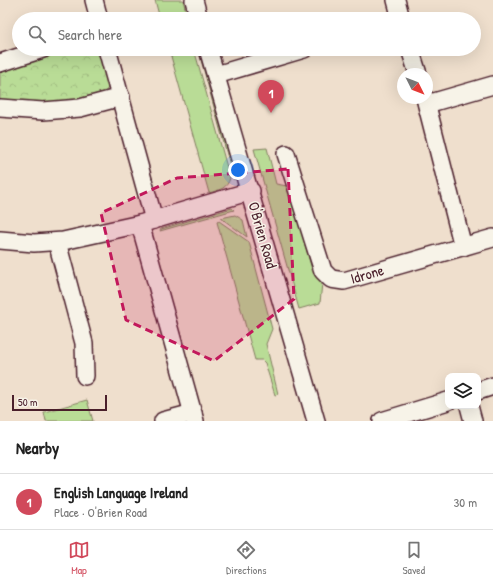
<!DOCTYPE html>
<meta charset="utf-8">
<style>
body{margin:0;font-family:"Patrick Hand",sans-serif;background:#f6f6f6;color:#222}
.controls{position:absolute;right:12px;bottom:12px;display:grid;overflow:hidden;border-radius:8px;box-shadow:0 4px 16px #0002}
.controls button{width:36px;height:36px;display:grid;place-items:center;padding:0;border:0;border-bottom:1px solid #e0e0e0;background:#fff;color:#222;font:20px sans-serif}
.compass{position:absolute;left:397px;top:68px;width:36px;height:36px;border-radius:50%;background:#fff;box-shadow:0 4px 16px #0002;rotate:132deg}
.scale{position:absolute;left:12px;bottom:10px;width:95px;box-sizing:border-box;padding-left:4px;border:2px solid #4a1f2b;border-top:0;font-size:11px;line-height:14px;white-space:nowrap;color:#4a1f2b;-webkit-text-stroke:3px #f7f3e8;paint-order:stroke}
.you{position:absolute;left:238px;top:170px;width:14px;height:14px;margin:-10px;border:3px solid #fff;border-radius:50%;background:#1a73e8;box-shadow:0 0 0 6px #1a73e833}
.badge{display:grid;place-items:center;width:26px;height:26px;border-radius:50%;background:#d1495b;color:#fff;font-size:13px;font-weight:700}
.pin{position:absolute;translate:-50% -33px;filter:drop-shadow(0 1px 2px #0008)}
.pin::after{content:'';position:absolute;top:21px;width:14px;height:12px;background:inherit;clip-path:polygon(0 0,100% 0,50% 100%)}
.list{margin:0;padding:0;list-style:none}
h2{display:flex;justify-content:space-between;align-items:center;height:52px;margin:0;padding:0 16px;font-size:17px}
h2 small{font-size:13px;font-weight:400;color:#767676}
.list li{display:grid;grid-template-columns:26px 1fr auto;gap:12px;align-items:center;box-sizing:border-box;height:56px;padding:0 16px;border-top:1px solid #e0e0e0}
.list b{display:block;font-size:15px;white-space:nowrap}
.list p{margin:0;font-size:13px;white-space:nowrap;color:#767676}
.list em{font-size:13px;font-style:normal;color:#767676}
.icon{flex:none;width:22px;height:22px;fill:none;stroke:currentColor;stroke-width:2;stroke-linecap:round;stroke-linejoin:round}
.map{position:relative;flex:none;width:493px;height:421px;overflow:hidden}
.search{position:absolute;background:#fff;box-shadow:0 4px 16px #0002;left:12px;right:12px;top:12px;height:44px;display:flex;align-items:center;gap:10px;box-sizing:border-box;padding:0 14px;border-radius:22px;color:#767676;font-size:15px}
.sheet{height:108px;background:#fff}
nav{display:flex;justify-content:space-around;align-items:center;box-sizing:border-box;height:56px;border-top:1px solid #e0e0e0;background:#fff;font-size:11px;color:#767676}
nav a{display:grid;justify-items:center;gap:2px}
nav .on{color:#d1495b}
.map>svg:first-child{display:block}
</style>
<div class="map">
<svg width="493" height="421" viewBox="0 0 493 421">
<defs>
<pattern id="park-crowns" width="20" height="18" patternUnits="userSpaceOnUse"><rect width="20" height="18" fill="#b9dc96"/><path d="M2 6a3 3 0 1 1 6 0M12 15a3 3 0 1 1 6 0" fill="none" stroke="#a1bc81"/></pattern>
</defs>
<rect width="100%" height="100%" fill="#efdfcd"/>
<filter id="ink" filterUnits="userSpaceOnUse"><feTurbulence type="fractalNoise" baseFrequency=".025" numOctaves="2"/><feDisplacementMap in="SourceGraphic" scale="8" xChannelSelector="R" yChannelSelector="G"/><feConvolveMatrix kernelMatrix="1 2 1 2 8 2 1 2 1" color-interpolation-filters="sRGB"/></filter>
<g filter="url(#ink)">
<g fill="#b9dc96" stroke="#827e60">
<polygon points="155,0 183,0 186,12 166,19 160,19"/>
<path d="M169,49H194L230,178C227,189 219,190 209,193Z"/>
<polygon points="198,49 202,49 237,177 234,180"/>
<polygon points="267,148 276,184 287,186 290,190 313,273 322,283 320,303 299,309 254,149"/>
<polygon points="232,208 234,210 160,231 161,229"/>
<polygon points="235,215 243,220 247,237 221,218"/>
<polygon points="219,221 249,242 272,329 266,344 278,394 275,395 265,363 262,360 255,360 217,222"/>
<polygon points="87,400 93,421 46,421 44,412"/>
</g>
<polygon fill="url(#park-crowns)" stroke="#827e60" points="62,49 102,49 110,85 103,95 58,104 0,103 0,70"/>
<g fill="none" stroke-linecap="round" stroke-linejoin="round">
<g stroke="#4a1f2b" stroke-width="20">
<g id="minor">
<polyline points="94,0 99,19"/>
<polyline points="194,0 199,19"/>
<polyline points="396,0 401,19"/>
<polyline points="107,49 154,220"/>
<polyline points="208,49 316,421"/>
<polyline points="410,49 418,74"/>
<polyline points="0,63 43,49"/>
<polyline points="216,75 304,49"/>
<polyline points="425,98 463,247"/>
<polyline points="427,104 493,85"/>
<polyline points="0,108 43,111 80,108 121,97"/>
<polyline points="286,154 323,271 331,279 344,281 493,238"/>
<polyline points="140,224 195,421"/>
<polyline points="0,240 34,243 63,241 140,224 251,191"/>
<polyline points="57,242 84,343 85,376"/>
<polyline points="478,391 493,386"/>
<polyline points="469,406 473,421"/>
<polyline points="163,421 193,413"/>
<polyline points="382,421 448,401"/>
</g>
</g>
<use href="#minor" stroke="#f7f3e8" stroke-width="17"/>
</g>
</g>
<path fill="#c2185b" fill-opacity="0.2" stroke="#c2185b" stroke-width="3" stroke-dasharray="8 5" stroke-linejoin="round" d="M288,169L294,299L214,361L126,320L101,213L177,178Z"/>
<g text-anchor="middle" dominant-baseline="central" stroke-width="3" stroke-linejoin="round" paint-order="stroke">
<g font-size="15" fill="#4a1f2b" stroke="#f7f3e8">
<text transform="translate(263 235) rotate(74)">O'Brien Road</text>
<text transform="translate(367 274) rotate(-16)">Idrone</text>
</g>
</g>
</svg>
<div class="controls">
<button><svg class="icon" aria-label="layers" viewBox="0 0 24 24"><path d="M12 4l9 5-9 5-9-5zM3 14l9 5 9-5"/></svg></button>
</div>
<svg class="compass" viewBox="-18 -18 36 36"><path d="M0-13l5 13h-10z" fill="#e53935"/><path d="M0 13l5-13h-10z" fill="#767676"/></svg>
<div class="scale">50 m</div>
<div class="you"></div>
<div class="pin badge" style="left:271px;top:113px">1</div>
<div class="search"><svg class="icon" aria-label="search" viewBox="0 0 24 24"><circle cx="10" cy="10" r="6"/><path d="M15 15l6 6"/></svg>Search here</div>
</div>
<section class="sheet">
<h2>Nearby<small></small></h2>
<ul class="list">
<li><span class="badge">1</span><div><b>English Language Ireland</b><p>Place · O'Brien Road</p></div><em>30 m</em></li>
</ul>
</section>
<nav>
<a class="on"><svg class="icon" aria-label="map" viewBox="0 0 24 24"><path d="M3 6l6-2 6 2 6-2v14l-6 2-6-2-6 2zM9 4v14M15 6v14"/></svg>Map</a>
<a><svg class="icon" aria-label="directions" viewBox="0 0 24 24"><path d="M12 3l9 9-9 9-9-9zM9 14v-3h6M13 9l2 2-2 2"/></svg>Directions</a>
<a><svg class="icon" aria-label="saved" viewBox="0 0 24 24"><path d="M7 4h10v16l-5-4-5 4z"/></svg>Saved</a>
</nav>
